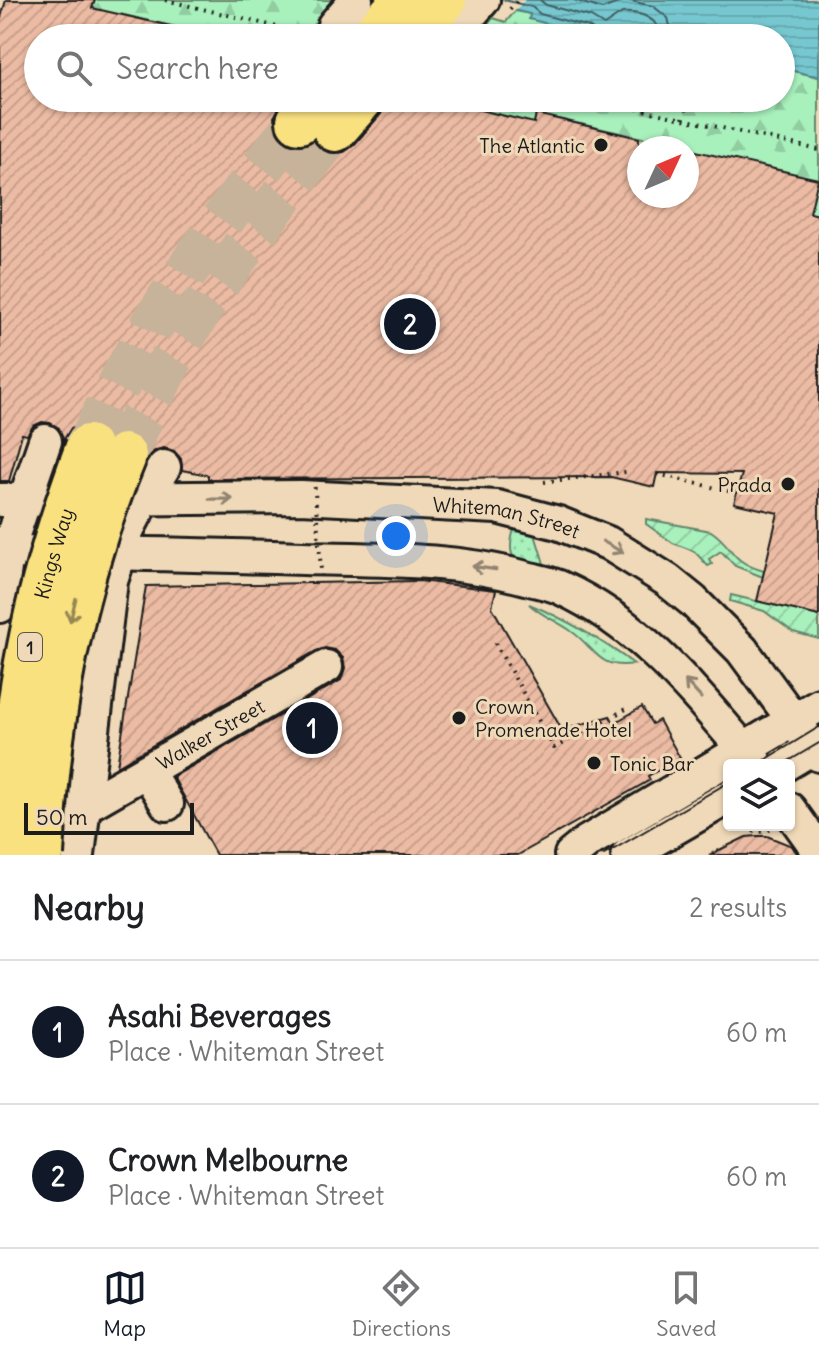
<!DOCTYPE html>
<meta charset="utf-8">
<style>
body{margin:0;font-family:Delius,sans-serif;background:#f6f6f6;color:#202124}
.controls{position:absolute;right:24px;bottom:24px;display:grid;overflow:hidden;border-radius:8px;box-shadow:0 2px 6px #0004}
.controls button{width:72px;height:72px;display:grid;place-items:center;padding:0;border:0;border-bottom:2px solid #e0e0e0;background:#fff;color:#202124;font:40px sans-serif}
.compass{position:absolute;left:627px;top:136px;width:72px;height:72px;border-radius:50%;background:#fff;box-shadow:0 2px 6px #0004;rotate:46deg}
.scale{position:absolute;left:24px;bottom:20px;width:170px;box-sizing:border-box;padding-left:8px;border:4px solid #1c1c1c;border-top:0;font-size:22px;line-height:28px;white-space:nowrap;color:#1c1c1c;-webkit-text-stroke:6px #f0d9b8;paint-order:stroke}
.you{position:absolute;left:396px;top:536px;width:28px;height:28px;margin:-20px;border:6px solid #fff;border-radius:50%;background:#1a73e8;box-shadow:0 0 0 12px #1a73e833}
.badge{display:grid;place-items:center;width:52px;height:52px;border-radius:50%;background:#111827;color:#fff;font-size:26px;font-weight:700}
.pin{position:absolute;translate:-50% -50%;border:4px solid #fff;box-shadow:0 2px 8px #0006}
.list{margin:0;padding:0;list-style:none}
h2{display:flex;justify-content:space-between;align-items:center;height:104px;margin:0;padding:0 32px;font-size:34px}
h2 small{font-size:26px;font-weight:400;color:#757577}
.list li{display:grid;grid-template-columns:52px 1fr auto;gap:24px;align-items:center;box-sizing:border-box;height:144px;padding:0 32px;border-top:2px solid #e0e0e0}
.list b{display:block;font-size:30px;white-space:nowrap}
.list p{margin:0;font-size:26px;white-space:nowrap;color:#757577}
.list em{font-size:26px;font-style:normal;color:#757577}
.icon{flex:none;width:44px;height:44px;fill:none;stroke:currentColor;stroke-width:2;stroke-linecap:round;stroke-linejoin:round}
.map{position:relative;flex:none;width:819px;height:855px;overflow:hidden}
.search{position:absolute;background:#fff;box-shadow:0 2px 6px #0004;left:24px;right:24px;top:24px;height:88px;display:flex;align-items:center;gap:20px;box-sizing:border-box;padding:0 28px;border-radius:44px;color:#757577;font-size:30px}
.sheet{height:392px;background:#fff}
nav{display:flex;justify-content:space-around;align-items:center;box-sizing:border-box;height:112px;border-top:2px solid #e0e0e0;background:#fff;font-size:22px;color:#757577}
nav a{display:grid;justify-items:center;gap:4px}
nav .on{color:#111827}
.map>svg:first-child{display:block}
</style>
<div class="map">
<svg width="819" height="855" viewBox="0 0 819 855">
<defs>
<pattern id="grass-dots" width="8" height="8" patternUnits="userSpaceOnUse" patternTransform="scale(2)"><rect width="8" height="8" fill="#a8f0bc"/><path d="M2 2h.1M6 6h.1" fill="none" stroke="#90cda1" stroke-width="1.8" stroke-linecap="round"/></pattern>
<pattern id="forest-firs" width="22" height="20" patternUnits="userSpaceOnUse" patternTransform="scale(2)"><rect width="22" height="20" fill="#a8f0bc"/><path d="M5 1l3.5 6h-7zM16 11l3.5 6h-7z" fill="#90cda1"/></pattern>
<pattern id="garden-furrows" width="10" height="10" patternUnits="userSpaceOnUse" patternTransform="scale(2)"><rect width="10" height="10" fill="#a8f0bc"/><path d="M-1 1l2-2M0 10L10 0M9 11l2-2" fill="none" stroke="#90cda1"/></pattern>
<pattern id="water-rules" width="6" height="5" patternUnits="userSpaceOnUse" patternTransform="scale(2)"><rect width="6" height="5" fill="#76c7cf"/><path d="M0 2.5h6" fill="none" stroke="#66aab1"/></pattern>
<pattern id="building-hatch" width="6" height="6" patternUnits="userSpaceOnUse" patternTransform="scale(2)"><rect width="6" height="6" fill="#ecbba3"/><path d="M-1 1l2-2M0 6l6-6M5 7l2-2" fill="none" stroke="#caa08c"/></pattern>
</defs>
<rect width="100%" height="100%" fill="#f0d9b8"/>
<filter id="ink" filterUnits="userSpaceOnUse"><feTurbulence type="fractalNoise" baseFrequency=".0125" numOctaves="2"/><feDisplacementMap in="SourceGraphic" scale="16" xChannelSelector="R" yChannelSelector="G"/><feConvolveMatrix kernelMatrix="1 2 1 2 8 2 1 2 1" color-interpolation-filters="sRGB"/></filter>
<g filter="url(#ink)">
<g fill="url(#grass-dots)" stroke="#62866c" stroke-width="2">
<path d="M518,528L534,531L546,570C518,563 504,563 514,529Z"/>
<path d="M529,604C568,620 600,639 634,664C597,670 596,648 571,631C557,621 542,616 529,604Z"/>
</g>
<g fill="url(#forest-firs)" stroke="#62866c" stroke-width="2">
<polygon points="95,0 334,0 314,24 373,38 224,38 120,14 84,38"/>
<polygon points="515,11 530,14 530,19 601,38 476,38 493,18 506,22"/>
<polygon points="781,68 819,77 819,215 810,213 687,148 536,114 529,145 423,98 781,98"/>
</g>
<g fill="url(#garden-furrows)" stroke="#62866c" stroke-width="2">
<path d="M646,519L711,531C735,547 728,561 764,571L763,577L735,566L721,551L709,559L712,564L708,566L694,551L673,543L646,524Z"/>
<polygon points="731,595 819,616 819,639 793,632 764,611 730,601"/>
</g>
<polygon fill="url(#water-rules)" stroke="#528387" stroke-width="2" points="471,0 819,0 819,77 781,68 781,38 658,38 625,30 622,38 601,38 529,19 530,14"/>
<polygon fill="#f0d9b8" points="467,0 525,0 512,14 469,4"/>
<g fill="none" stroke-linecap="round" stroke-linejoin="round">
<g stroke="#406064" stroke-width="2">
<polyline points="504,0 532,7 540,14 589,27 594,31 595,38"/>
<path d="M540,0L546,5L591,17L604,25L622,13C640,12 659,17 661,38"/>
<polyline points="574,0 602,9 626,0 653,6 668,18 673,38"/>
</g>
</g>
<g fill="url(#building-hatch)" stroke="#1c1c1c" stroke-width="2">
<polygon points="6,0 95,0 92,8 192,31 191,38 38,38 38,98 286,98 274,117 275,128 282,139 295,146 306,145 314,140 319,148 331,154 344,152 354,145 381,114 386,98 431,98 534,123 536,114 639,138 639,196 687,196 687,149 818,179 810,213 819,215 819,616 757,601 778,513 734,503 742,474 657,473 654,487 611,477 208,479 208,475 182,470 181,459 174,451 164,448 156,450 148,456 144,441 132,432 121,431 110,436 97,424 84,422 71,428 63,441 59,428 50,423 42,422 33,426 27,435 22,434 9,481 0,481 0,21"/>
<polygon points="419,581 496,590 492,607 562,730 610,716 614,723 642,707 652,724 659,720 680,758 648,776 650,780 518,855 216,855 173,777 341,680 345,668 343,658 335,650 325,648 316,651 117,766 146,586"/>
<polygon points="757,836 767,836 792,846 798,855 709,855 746,837"/>
</g>
<g fill="none" stroke-linecap="round" stroke-linejoin="round">
<g stroke="#c6b399" stroke-width="44" stroke-dasharray="44 22" stroke-linecap="butt">
<path d="M88,447C142,327 217,222 299,121"/>
<path d="M124,456C141,419 158,383 178,347C222,269 280,199 335,129"/>
</g>
<g stroke="#1c1c1c" stroke-width="38">
<g id="minor">
<polyline points="334,25 356,0"/>
<polyline points="450,38 483,0"/>
<path id="s1" d="M0,500L301,497L497,507L558,523L608,543L667,580L693,601L742,650L819,755"/>
<path d="M0,552C101,552 202,555 303,558C378,560 454,558 526,578C537,581 551,583 561,588C646,627 698,697 757,765"/>
<polyline points="0,606 7,552 45,441"/>
<polyline points="784,765 819,744"/>
<polyline points="147,771 167,804"/>
<path id="s2" d="M94,801L326,667"/>
<polyline points="789,809 819,851"/>
<polyline points="78,855 111,581 128,529 143,500 164,467"/>
<polyline points="571,855 587,842 819,705"/>
<polyline points="628,855 729,797"/>
</g>
</g>
<g stroke="#1c1c1c" stroke-width="50">
<g id="highway">
<polyline points="371,38 404,0"/>
<polyline points="412,38 444,0"/>
<polyline points="299,121 319,98"/>
<polyline points="335,129 362,98"/>
</g>
</g>
<g stroke="#1c1c1c" stroke-width="4" stroke-dasharray="2 6" stroke-linecap="butt">
<polyline points="165,0 311,35"/>
<polyline points="510,9 518,0"/>
<polyline points="590,98 819,150"/>
<polyline points="683,119 689,98"/>
<polyline points="657,474 737,493"/>
<polyline points="544,482 626,472"/>
<polyline points="495,643 554,748 628,708"/>
<polyline points="748,825 752,831 765,832 773,828"/>
</g>
<use href="#minor" stroke="#f0d9b8" stroke-width="32"/>
<use href="#highway" stroke="#fae180" stroke-width="44"/>
<g stroke="#1c1c1c" stroke-width="2">
<polyline points="757,765 819,727"/>
<polyline points="782,765 819,743"/>
<polyline points="604,855 729,782"/>
</g>
<g stroke="#1c1c1c" stroke-width="50" stroke-linecap="butt">
<g id="highway-bridge">
<path id="s3" d="M5,855C12,786 16,716 30,647C43,579 64,512 88,447"/>
<path d="M41,855C48,716 70,586 124,456"/>
</g>
</g>
<polyline stroke="#1c1c1c" stroke-width="4" stroke-dasharray="2 6" stroke-linecap="butt" points="314,479 322,583"/>
<use href="#highway-bridge" stroke="#fae180" stroke-width="44"/>
</g>
<defs><path id="oneway-shaft" d="M-6 0H5M1.5-3L5.5 0L1.5 3" fill="none" stroke-width="1.6" stroke-linecap="round" stroke-linejoin="round" transform="scale(2)"/></defs>
<g stroke="#918472">
<use href="#oneway-shaft" transform="translate(221 499) rotate(-1)"/>
<use href="#oneway-shaft" transform="translate(613 547) rotate(29)"/>
<use href="#oneway-shaft" transform="translate(484 568) rotate(-172)"/>
<use href="#oneway-shaft" transform="translate(693 689) rotate(-132)"/>
</g>
<use stroke="#968853" href="#oneway-shaft" transform="translate(73 610) rotate(104)"/>
</g>
<g fill="#1c1c1c" stroke="#f0d9b8" stroke-width="3">
<circle cx="601" cy="145" r="8"/>
<circle cx="788" cy="484" r="8"/>
<circle cx="459" cy="718" r="8"/>
<circle cx="594" cy="763" r="8"/>
</g>
<g text-anchor="middle" dominant-baseline="central" stroke-width="6" stroke-linejoin="round" paint-order="stroke">
<rect fill="#f0d9b8" stroke="#5c554b" stroke-width="2" x="18" y="633" width="24" height="28" rx="6"/>
<g font-size="18" font-weight="bold" fill="#1c1c1c">
<text x="30" y="647">1</text>
</g>
<g font-size="20" fill="#1c1c1c" stroke="#f0d9b8" text-anchor="end">
<text x="585" y="145">The Atlantic</text>
<text x="772" y="484">Prada</text>
<text x="475" y="706" text-anchor="start">Crown<tspan x="475" dy="23">Promenade Hotel</tspan></text>
<text x="610" y="763" text-anchor="start">Tonic Bar</text>
</g>
<g font-size="20" fill="#1c1c1c" stroke="#f0d9b8">
<text stroke="none"><textPath href="#s1" startOffset="508">Whiteman Street</textPath></text>
<text stroke="none"><textPath href="#s3" startOffset="306">Kings Way</textPath></text>
<text stroke="none"><textPath href="#s2" startOffset="134">Walker Street</textPath></text>
</g>
</g>
</svg>
<div class="controls">
<button><svg class="icon" aria-label="layers" viewBox="0 0 24 24"><path d="M12 4l9 5-9 5-9-5zM3 14l9 5 9-5"/></svg></button>
</div>
<svg class="compass" viewBox="-18 -18 36 36"><path d="M0-13l5 13h-10z" fill="#e53935"/><path d="M0 13l5-13h-10z" fill="#757577"/></svg>
<div class="scale">50 m</div>
<div class="you"></div>
<div class="pin badge" style="left:312px;top:728px">1</div>
<div class="pin badge" style="left:410px;top:324px">2</div>
<div class="search"><svg class="icon" aria-label="search" viewBox="0 0 24 24"><circle cx="10" cy="10" r="6"/><path d="M15 15l6 6"/></svg>Search here</div>
</div>
<section class="sheet">
<h2>Nearby<small>2 results</small></h2>
<ul class="list">
<li><span class="badge">1</span><div><b>Asahi Beverages</b><p>Place · Whiteman Street</p></div><em>60 m</em></li>
<li><span class="badge">2</span><div><b>Crown Melbourne</b><p>Place · Whiteman Street</p></div><em>60 m</em></li>
</ul>
</section>
<nav>
<a class="on"><svg class="icon" aria-label="map" viewBox="0 0 24 24"><path d="M3 6l6-2 6 2 6-2v14l-6 2-6-2-6 2zM9 4v14M15 6v14"/></svg>Map</a>
<a><svg class="icon" aria-label="directions" viewBox="0 0 24 24"><path d="M12 3l9 9-9 9-9-9zM9 14v-3h6M13 9l2 2-2 2"/></svg>Directions</a>
<a><svg class="icon" aria-label="saved" viewBox="0 0 24 24"><path d="M7 4h10v16l-5-4-5 4z"/></svg>Saved</a>
</nav>
